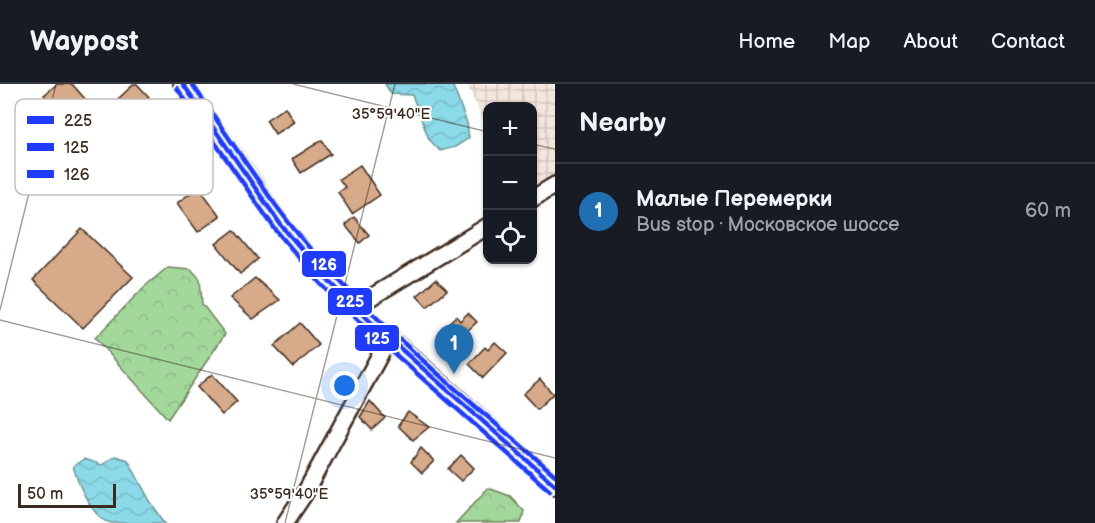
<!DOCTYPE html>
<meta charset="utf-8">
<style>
body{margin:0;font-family:"Balsamiq Sans",sans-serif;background:#242831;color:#f1f3f6}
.controls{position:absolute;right:18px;top:18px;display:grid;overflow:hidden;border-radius:12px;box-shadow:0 2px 4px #0004}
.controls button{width:54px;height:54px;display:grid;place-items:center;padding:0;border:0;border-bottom:2px solid #363941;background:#171b24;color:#f1f3f6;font:30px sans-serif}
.scale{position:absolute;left:18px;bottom:15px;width:98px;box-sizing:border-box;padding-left:6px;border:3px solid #3b2a1e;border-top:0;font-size:16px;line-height:21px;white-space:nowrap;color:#3b2a1e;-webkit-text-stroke:4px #fff;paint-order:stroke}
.you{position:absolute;left:345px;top:302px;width:21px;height:21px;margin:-15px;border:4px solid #fff;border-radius:50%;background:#1a73e8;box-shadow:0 0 0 9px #1a73e833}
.badge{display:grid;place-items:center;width:39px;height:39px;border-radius:50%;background:#1f6fb2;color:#fff;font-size:20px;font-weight:700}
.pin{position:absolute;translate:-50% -50px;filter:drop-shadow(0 2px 3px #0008)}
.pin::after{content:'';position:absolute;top:32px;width:21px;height:18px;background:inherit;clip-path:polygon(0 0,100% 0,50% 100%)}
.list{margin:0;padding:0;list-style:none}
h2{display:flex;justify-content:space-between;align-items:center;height:78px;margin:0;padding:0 24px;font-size:26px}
h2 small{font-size:20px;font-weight:400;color:#9ea1a6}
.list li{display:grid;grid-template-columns:39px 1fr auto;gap:18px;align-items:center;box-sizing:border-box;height:96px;padding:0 24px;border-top:2px solid #363941}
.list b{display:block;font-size:22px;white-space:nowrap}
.list p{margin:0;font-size:20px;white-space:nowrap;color:#9ea1a6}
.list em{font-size:20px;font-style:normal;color:#9ea1a6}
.icon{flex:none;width:33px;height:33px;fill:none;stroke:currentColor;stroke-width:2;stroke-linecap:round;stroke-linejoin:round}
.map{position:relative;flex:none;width:555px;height:439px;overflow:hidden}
header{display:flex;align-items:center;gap:36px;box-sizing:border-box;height:84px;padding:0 30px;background:#171b24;border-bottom:2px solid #363941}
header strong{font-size:28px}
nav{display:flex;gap:33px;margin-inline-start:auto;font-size:21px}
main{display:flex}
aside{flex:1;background:#171b24}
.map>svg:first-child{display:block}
</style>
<header>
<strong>Waypost</strong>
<nav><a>Home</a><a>Map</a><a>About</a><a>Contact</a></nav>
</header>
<main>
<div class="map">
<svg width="555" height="439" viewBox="0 0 555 439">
<defs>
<pattern id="industrial-grid" width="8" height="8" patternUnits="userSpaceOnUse" patternTransform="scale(1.5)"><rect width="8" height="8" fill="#f3e6dc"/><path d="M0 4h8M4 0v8" fill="none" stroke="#d1c5bc"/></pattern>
<pattern id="forest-crowns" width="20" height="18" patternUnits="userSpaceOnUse" patternTransform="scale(1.5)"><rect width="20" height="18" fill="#a3d89b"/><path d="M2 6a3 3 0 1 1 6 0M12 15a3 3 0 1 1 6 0" fill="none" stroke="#8dba85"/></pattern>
<pattern id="water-waves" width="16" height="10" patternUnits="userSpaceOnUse" patternTransform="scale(1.5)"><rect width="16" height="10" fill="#8bdae8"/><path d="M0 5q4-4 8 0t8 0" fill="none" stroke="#79bbc7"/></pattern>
</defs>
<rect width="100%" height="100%" fill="#fff"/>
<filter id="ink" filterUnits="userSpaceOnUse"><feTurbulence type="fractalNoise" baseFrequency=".0167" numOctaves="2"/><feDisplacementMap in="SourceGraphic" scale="12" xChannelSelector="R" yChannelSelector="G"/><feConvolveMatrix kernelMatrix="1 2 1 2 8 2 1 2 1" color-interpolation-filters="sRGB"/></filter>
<g filter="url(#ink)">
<polygon fill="url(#industrial-grid)" points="467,0 555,0 555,92 533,105 532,22 488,22 487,46"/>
<g fill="url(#forest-crowns)" stroke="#6f815c" stroke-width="1.5">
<polygon points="168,183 191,185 200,195 202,220 225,250 168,335 95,254 144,203"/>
<polygon points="488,404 510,412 524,427 521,439 456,439"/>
</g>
<g fill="url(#water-waves)" stroke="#6b9497" stroke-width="1.5">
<polygon points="385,0 452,0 467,39 469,54 455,63 440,67 429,55 412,11 391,10"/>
<path d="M115,372L128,376L150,417L165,439C148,439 129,439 112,439C92,436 78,399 73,382L84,375L102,381Z"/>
</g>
<g fill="#d7aa89" stroke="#3b2a1e" stroke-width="1.5">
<polygon points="57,0 72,0 86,16 65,35 44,11"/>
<polygon points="134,0 137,0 149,13 147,15 164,36 145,53 132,38 137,35 118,15"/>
<polygon points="285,23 294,38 275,50 266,36"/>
<polygon points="322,56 331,70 301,89 292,75"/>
<polygon points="360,81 380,111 352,130 338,108 345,103 339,95"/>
<polygon points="199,103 220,132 198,148 177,119"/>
<polygon points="354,133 369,151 360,159 345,141"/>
<polygon points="82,145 133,193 83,244 33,196"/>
<polygon points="234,146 258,175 240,190 216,160"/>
<polygon points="255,194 280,216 253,235 230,214"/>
<polygon points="436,195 447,206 427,223 417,212"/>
<polygon points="468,229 477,238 456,257 443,244 456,232 460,237"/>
<polygon points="300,239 319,261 293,283 274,262"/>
<polygon points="495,258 507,269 483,294 469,280 485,263 488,266"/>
<polygon points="212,290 237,318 222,331 197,303"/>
<polygon points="540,295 553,310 537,325 523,310"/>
<polygon points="370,317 385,334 372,346 360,333"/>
<polygon points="408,328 429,343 413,356 398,342"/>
<polygon points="421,364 434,377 422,389 411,378"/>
<polygon points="461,371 474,384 461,397 448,385"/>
</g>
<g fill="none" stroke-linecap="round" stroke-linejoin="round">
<g stroke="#3b2a1e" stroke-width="20">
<g id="minor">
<polyline points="532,115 555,101"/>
<polyline points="355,223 488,142"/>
<polyline points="285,439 305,409 389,254"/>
</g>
</g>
<g stroke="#3b2a1e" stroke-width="22">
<polyline id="major" points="183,0 281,141 326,194 376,243 555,401"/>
</g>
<use href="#minor" stroke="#fff" stroke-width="15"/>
<use href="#major" stroke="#fcdcac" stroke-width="18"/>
<g stroke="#fff" stroke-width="9">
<polyline id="bus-1" points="183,0 281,141 326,194 376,243 555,401"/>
</g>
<g stroke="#fff" stroke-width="9">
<polyline id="bus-2" points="177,4 275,145 320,199 371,249 550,407"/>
</g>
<g stroke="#fff" stroke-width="9">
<path id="bus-3" d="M192,0C237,64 278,133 333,190C401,262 480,325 555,391"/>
</g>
<use href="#bus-1" stroke="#1f3bff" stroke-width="4.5"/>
<use href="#bus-2" stroke="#1f3bff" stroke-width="4.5"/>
<use href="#bus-3" stroke="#1f3bff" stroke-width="4.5"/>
</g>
</g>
<path fill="none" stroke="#3b2a1e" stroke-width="1.5" stroke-opacity="0.45" d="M293,0L488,48M532,60L555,65M0,226L56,0M0,236L555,374M285,439L395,0"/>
<rect x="15" y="15" width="198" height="96" rx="9" fill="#fff" stroke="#c4bfbc" stroke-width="1.5"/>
<rect x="27" y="32" width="27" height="8" fill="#1f3bff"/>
<rect x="27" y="59" width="27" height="8" fill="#1f3bff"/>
<rect x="27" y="86" width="27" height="8" fill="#1f3bff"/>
<g font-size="16" fill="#3b2a1e">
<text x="64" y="42">225</text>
<text x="64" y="69">125</text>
<text x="64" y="96">126</text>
</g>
<g font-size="15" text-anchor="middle" fill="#3b2a1e" stroke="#fff" stroke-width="4.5" stroke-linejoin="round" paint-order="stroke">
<text x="391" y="35">35°59'40"E</text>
<text x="289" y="415">35°59'40"E</text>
</g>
<g stroke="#fff" stroke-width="2">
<rect x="301" y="166" width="46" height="28" rx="6" fill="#1f3bff"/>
<rect x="327" y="203" width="46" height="29" rx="6" fill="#1f3bff"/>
<rect x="354" y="240" width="46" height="28" rx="6" fill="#1f3bff"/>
</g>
<g font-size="16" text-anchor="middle" font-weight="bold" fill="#fff">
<text x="324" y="186">126</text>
<text x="350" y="223">225</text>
<text x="377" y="260">125</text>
</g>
</svg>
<div class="controls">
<button>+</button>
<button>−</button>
<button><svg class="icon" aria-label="locate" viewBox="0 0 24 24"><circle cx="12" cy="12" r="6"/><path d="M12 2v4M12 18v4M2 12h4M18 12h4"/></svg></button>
</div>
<div class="scale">50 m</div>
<div class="you"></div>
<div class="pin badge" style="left:454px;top:290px">1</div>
</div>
<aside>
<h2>Nearby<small></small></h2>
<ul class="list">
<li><span class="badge">1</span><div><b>Малые Перемерки</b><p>Bus stop · Московское шоссе</p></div><em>60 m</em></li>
</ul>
</aside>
</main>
